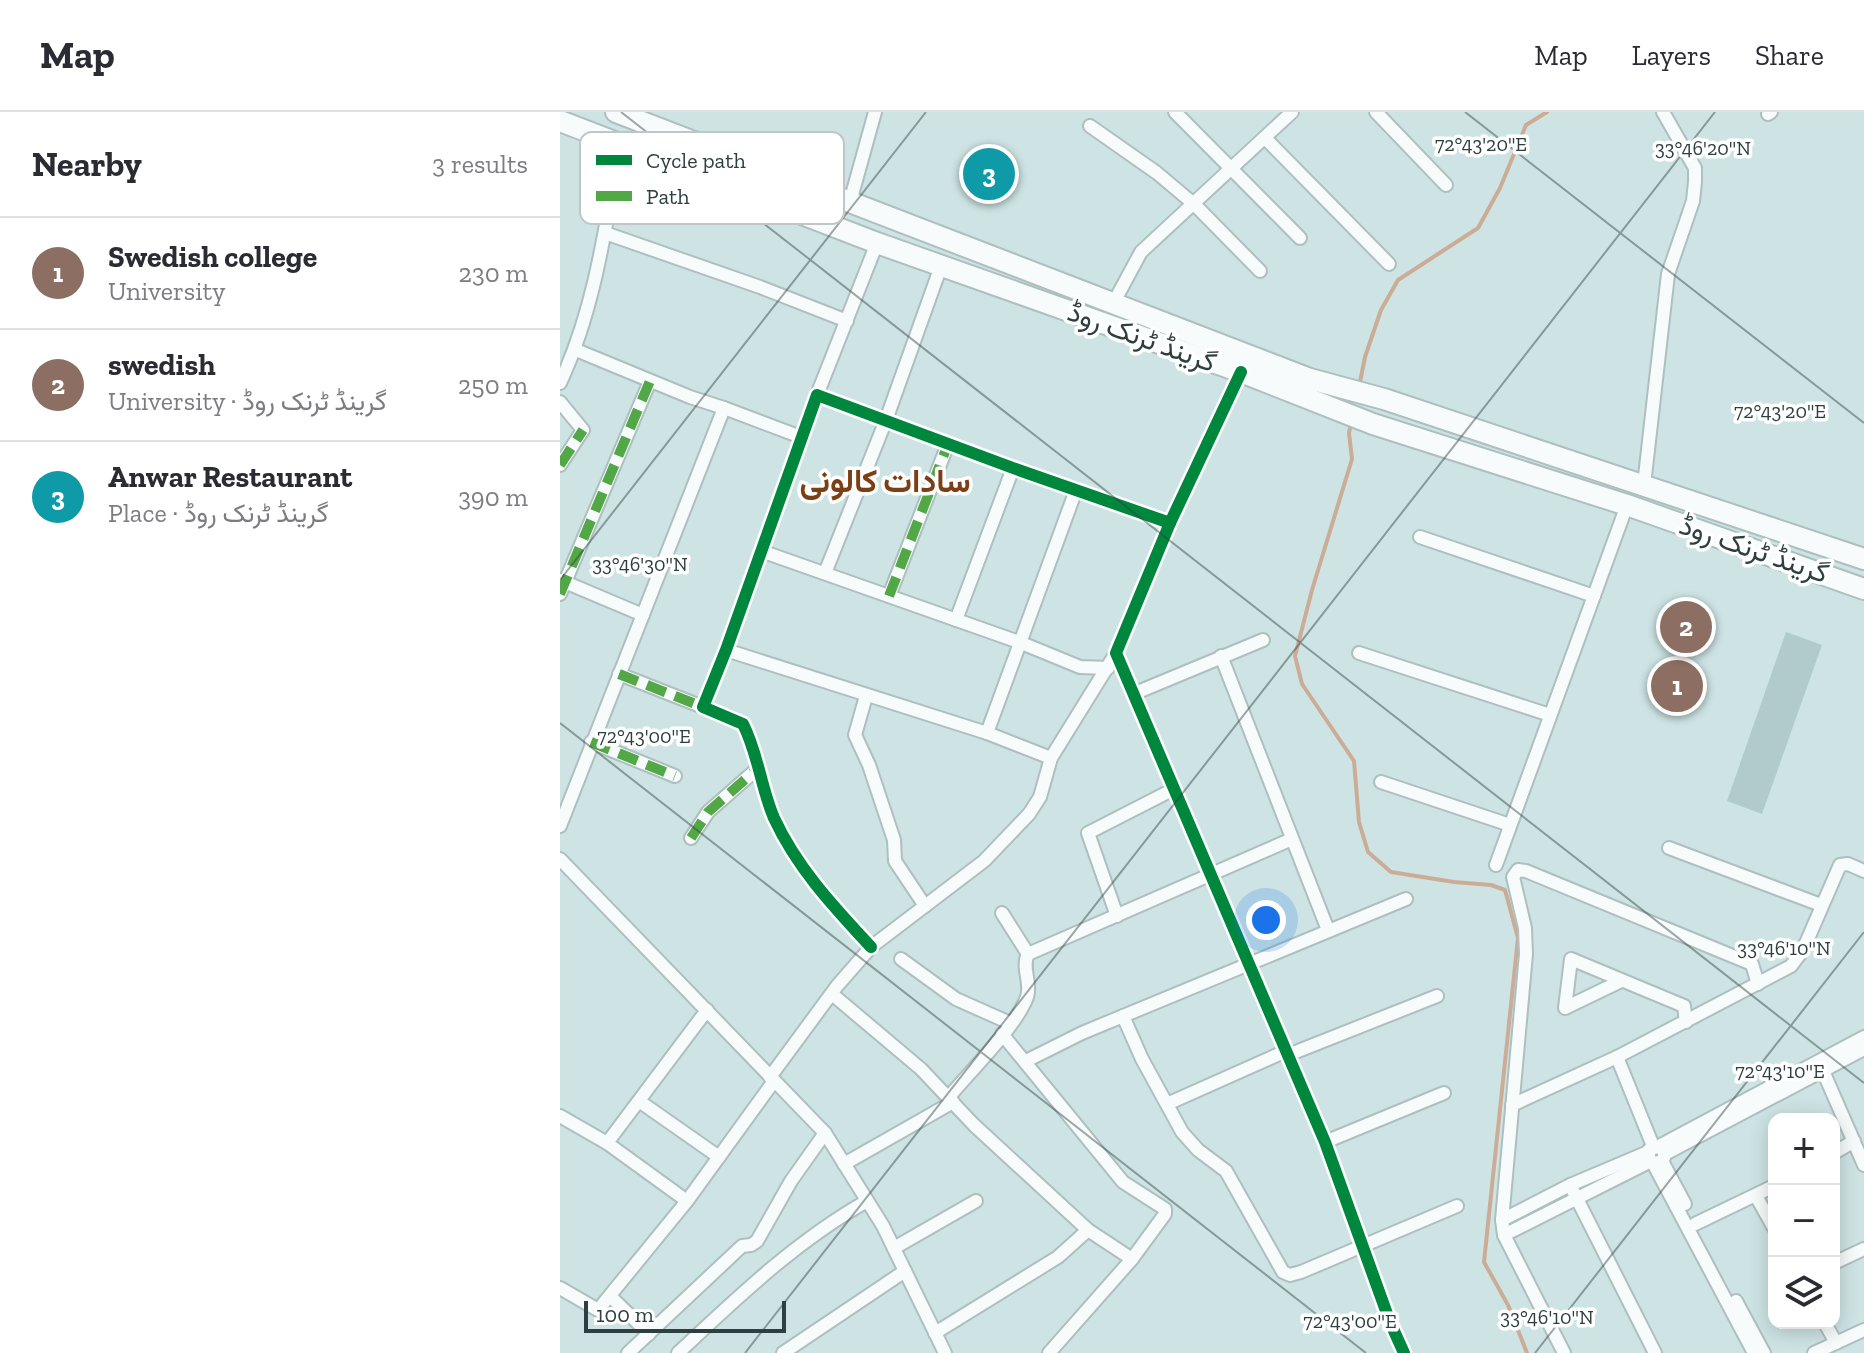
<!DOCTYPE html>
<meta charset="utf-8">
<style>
body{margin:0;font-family:"Zilla Slab",Vazirmatn,serif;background:#f7f7f7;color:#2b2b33}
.controls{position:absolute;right:24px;bottom:24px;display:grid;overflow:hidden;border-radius:16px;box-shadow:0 4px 20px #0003}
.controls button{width:72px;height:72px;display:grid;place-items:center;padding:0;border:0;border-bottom:2px solid #e1e1e2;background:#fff;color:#2b2b33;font:40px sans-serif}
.scale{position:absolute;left:24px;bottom:20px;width:202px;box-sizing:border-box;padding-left:8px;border:4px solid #2e3f3f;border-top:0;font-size:22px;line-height:28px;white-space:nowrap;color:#2e3f3f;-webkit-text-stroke:6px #fff;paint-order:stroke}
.you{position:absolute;left:706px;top:808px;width:28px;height:28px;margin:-20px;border:6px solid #fff;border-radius:50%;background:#1a73e8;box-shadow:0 0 0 12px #1a73e833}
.badge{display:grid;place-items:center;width:52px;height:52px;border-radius:50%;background:#667979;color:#fff;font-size:26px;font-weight:700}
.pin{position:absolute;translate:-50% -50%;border:4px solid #fff;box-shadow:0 2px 8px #0006}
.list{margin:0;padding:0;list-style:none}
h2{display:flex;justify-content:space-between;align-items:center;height:104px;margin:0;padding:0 32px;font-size:34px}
h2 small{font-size:26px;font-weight:400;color:#7c7c81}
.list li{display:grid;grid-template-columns:52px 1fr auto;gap:24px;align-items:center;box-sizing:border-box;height:112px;padding:0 32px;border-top:2px solid #e1e1e2}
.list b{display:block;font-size:30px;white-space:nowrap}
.list p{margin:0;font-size:26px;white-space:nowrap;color:#7c7c81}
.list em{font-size:26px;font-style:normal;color:#7c7c81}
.icon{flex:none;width:44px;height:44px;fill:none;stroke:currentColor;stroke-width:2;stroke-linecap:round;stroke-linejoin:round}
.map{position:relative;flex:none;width:1304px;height:1241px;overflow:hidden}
header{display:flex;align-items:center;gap:48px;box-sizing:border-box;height:112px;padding:0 40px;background:#fff;border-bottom:2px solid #e1e1e2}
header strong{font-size:38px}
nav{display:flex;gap:44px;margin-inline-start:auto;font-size:28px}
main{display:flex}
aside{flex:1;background:#fff}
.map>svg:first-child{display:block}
</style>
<header>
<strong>Map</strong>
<nav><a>Map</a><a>Layers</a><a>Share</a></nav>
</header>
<main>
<aside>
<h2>Nearby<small>3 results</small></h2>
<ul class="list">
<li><span class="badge" style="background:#8d6e63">1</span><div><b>Swedish college</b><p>University</p></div><em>230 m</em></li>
<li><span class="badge" style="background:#8d6e63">2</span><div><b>swedish</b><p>University · گرینڈ ٹرنک روڈ</p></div><em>250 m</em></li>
<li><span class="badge" style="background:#0f9aa8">3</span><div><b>Anwar Restaurant</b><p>Place · گرینڈ ٹرنک روڈ</p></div><em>390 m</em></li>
</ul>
</aside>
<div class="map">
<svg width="1304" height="1241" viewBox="0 0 1304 1241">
<rect width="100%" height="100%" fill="#cee4e4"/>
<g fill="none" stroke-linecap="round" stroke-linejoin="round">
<g stroke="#cbad97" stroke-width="4">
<polyline points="799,275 805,245 821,198 838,168 918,116 940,76 966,13 987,0"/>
<polyline points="791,311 789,321 792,347 752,478 735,544 742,572 794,649 799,710 808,740 831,760 894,770 931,773 945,778 958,826 924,1150 948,1193 967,1241"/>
</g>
</g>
<g fill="#b1caca">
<polygon points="422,50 442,57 433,82 428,80 429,76 420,73 421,70 415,68"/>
<polygon points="1226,520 1262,533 1202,702 1167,689"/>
</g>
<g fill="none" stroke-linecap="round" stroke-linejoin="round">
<g stroke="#adbfbf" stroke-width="16">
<g id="minor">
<polyline points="615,0 740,126"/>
<polyline points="816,0 886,73"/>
<polyline points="1208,2 1211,0"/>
<polyline points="530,14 597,61 635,93 700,159"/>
<polyline points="705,26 829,152"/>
<polyline points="290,90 315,0"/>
<polyline points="45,121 200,175 287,209"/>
<polyline points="554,190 581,140 732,0"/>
<polyline points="16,238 130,285 164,296"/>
<polyline points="681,260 610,411 556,541 765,1030 830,1210 844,1241"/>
<path d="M0,271C35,197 46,112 60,32"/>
<polyline points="257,283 317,131"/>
<polyline points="0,290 23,318 0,353"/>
<polyline points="1084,373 1108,162 1133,89 1135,70 1135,56 1103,0"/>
<polyline points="860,425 1034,484"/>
<polyline points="201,439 459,530 520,555 548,556"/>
<polyline points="265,461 326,308 381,154"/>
<polyline points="0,468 83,503"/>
<polyline points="0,482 90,269"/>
<polyline points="329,484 388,332"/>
<polyline points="396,508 453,356"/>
<polyline points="166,538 427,621 491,646"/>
<polyline points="799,541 990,603"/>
<polyline points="661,544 768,818"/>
<polyline points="59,562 143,595"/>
<polyline points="573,582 703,528"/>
<polyline points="306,584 295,623 309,653 334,728 335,749 365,794"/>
<polyline points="427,621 516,378"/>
<polyline points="31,630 115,664"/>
<polyline points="821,670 950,713"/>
<polyline points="0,714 164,296 241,325"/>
<polyline points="131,726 148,700 197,657"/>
<polyline points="1109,736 1261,793"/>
<polyline points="0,747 265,1021 323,1114 385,1241"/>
<polyline points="936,753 1067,393"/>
<polyline points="442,801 468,842"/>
<polyline points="557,804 528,721 614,677"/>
<path d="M311,835C274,795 237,756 214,706C201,676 198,641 183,612L143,595L166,538L257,283L453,356L610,411"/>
<polyline points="341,847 396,887 450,911"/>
<polyline points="1061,869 1005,896 1011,847 1124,894 1126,910"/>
<polyline points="272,882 361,957 414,1013 528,1118 572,1147"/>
<polyline points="563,904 582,947 622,1020 638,1038 666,1059 723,1160 730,1163 741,1160 897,1094"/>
<polyline points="442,922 563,1070 605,1097 605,1102 572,1147 489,1241"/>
<polyline points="728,943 877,884"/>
<polyline points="1057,945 1093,1034"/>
<polyline points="466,949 522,921 846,787"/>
<polyline points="1263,959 1304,1053"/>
<polyline points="210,965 277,874 311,835 424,749 469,702 480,685 491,646 556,541"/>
<path d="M389,985C410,959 456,915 467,885C472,871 461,856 468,842L732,727"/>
<polyline points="79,989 159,1045"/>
<polyline points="607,992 726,939"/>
<polyline points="952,993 1057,945 1231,854 1243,838 1280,753 1288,752 1304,759"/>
<polyline points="0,1004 47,1031 127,1089"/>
<polyline points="765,1030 884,981"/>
<polyline points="47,1031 147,898"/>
<polyline points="1099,1034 1304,925"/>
<polyline points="1274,1041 1294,1029"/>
<polyline points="1105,1042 1304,937"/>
<polyline points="1102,1049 1125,1092"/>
<polyline points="1093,1051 1100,1050 1104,1046 1104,1040 1099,1034 1089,1038 1089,1047 1093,1051 1194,1241"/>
<polyline points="284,1052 393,990"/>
<polyline points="1010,1073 1095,1241"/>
<polyline points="1196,1084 1214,1116"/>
<polyline points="942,1108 1010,1073 1088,1040"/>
<polyline points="1135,1112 1214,1074"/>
<polyline points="944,1123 1091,1049"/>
<polyline points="334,1136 416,1089"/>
<polyline points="1274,1151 1304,1137"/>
<polyline points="0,1176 38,1198 127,1089 214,969"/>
<polyline points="50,1184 89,1222"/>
<polyline points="1176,1189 1204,1241"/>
<polyline points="1265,1211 1276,1231"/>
<polyline points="375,1221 498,1145 528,1118"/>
<polyline points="68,1241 182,1134 191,1133 197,1129 231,1069 265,1021"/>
<path d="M118,1241C177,1186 236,1129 307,1089"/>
<polyline points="223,1241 345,1159"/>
<polyline points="1004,1241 944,1123 942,1108 966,842 965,816 953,765 958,758 966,759 1192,852 1198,872"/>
<polyline points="1254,1241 1304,1218"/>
</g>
</g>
<g stroke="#adbfbf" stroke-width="24">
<g id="trunk">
<polyline points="56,0 750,267 824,287 1304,447"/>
<polyline points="0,9 317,131 681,260 813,312 1067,393 1304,477"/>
</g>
</g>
<use href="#minor" stroke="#f8fbfb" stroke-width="12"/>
<use href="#trunk" stroke="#f8fbfb" stroke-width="20"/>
<g stroke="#52a746" stroke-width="10" stroke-dasharray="20 10" stroke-linecap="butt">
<polyline points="0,353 23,318"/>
<polyline points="0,482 90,269"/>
<polyline points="329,484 388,332"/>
<polyline points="59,562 143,595"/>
<polyline points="31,630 115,664"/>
<polyline points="131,726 148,700 197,657"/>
</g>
<g stroke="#fff" stroke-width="17">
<g id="cycleway">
<polyline points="681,260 610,411 556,541 765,1030 830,1210 844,1241"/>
<path d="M311,835C274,795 237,756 214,706C201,676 198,641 183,612L143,595L166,538L257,283L453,356L610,411"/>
</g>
</g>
<use href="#cycleway" stroke="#00873e" stroke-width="12"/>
</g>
<path fill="none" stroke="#2e3f3f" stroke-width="2" stroke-opacity="0.45" d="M61,0L1304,971M905,0L1304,311M0,468L366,0M0,611L806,1241M185,1241L1155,0M975,1241L1304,820"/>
<g text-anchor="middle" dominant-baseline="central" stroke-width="7" stroke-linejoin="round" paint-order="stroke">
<g font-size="28" fill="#2e3f3f" stroke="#fff">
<text transform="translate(582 225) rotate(20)">گرینڈ ٹرنک روڈ</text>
<text transform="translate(1194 437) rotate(19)">گرینڈ ٹرنک روڈ</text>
</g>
<g font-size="32" font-weight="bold" fill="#7c3f15" stroke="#fff">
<text x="325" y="369">سادات کالونی</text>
</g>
</g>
<rect x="20" y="20" width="264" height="92" rx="12" fill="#fff" stroke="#c0c5c5" stroke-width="2"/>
<rect x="36" y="43" width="36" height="10" fill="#00873e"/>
<rect x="36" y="79" width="36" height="10" fill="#52a746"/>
<g font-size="22" fill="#2e3f3f">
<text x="86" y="56">Cycle path</text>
<text x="86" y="92">Path</text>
</g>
<g font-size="20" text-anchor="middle" fill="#2e3f3f" stroke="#fff" stroke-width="7" stroke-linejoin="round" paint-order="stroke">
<text x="921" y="39">72°43'20"E</text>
<text x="1143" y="43">33°46'20"N</text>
<text x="1220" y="306">72°43'20"E</text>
<text x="80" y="459">33°46'30"N</text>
<text x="84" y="631">72°43'00"E</text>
<text x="1224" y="843">33°46'10"N</text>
<text x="1220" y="966">72°43'10"E</text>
<text x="987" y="1212">33°46'10"N</text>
<text x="790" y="1216">72°43'00"E</text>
</g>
</svg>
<div class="controls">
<button>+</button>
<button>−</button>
<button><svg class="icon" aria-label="layers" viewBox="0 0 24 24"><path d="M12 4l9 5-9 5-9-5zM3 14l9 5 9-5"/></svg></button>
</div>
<div class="scale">100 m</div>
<div class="you"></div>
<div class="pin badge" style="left:1117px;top:574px;background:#8d6e63">1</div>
<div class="pin badge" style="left:1126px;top:515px;background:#8d6e63">2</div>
<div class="pin badge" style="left:429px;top:62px;background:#0f9aa8">3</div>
</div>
</main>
